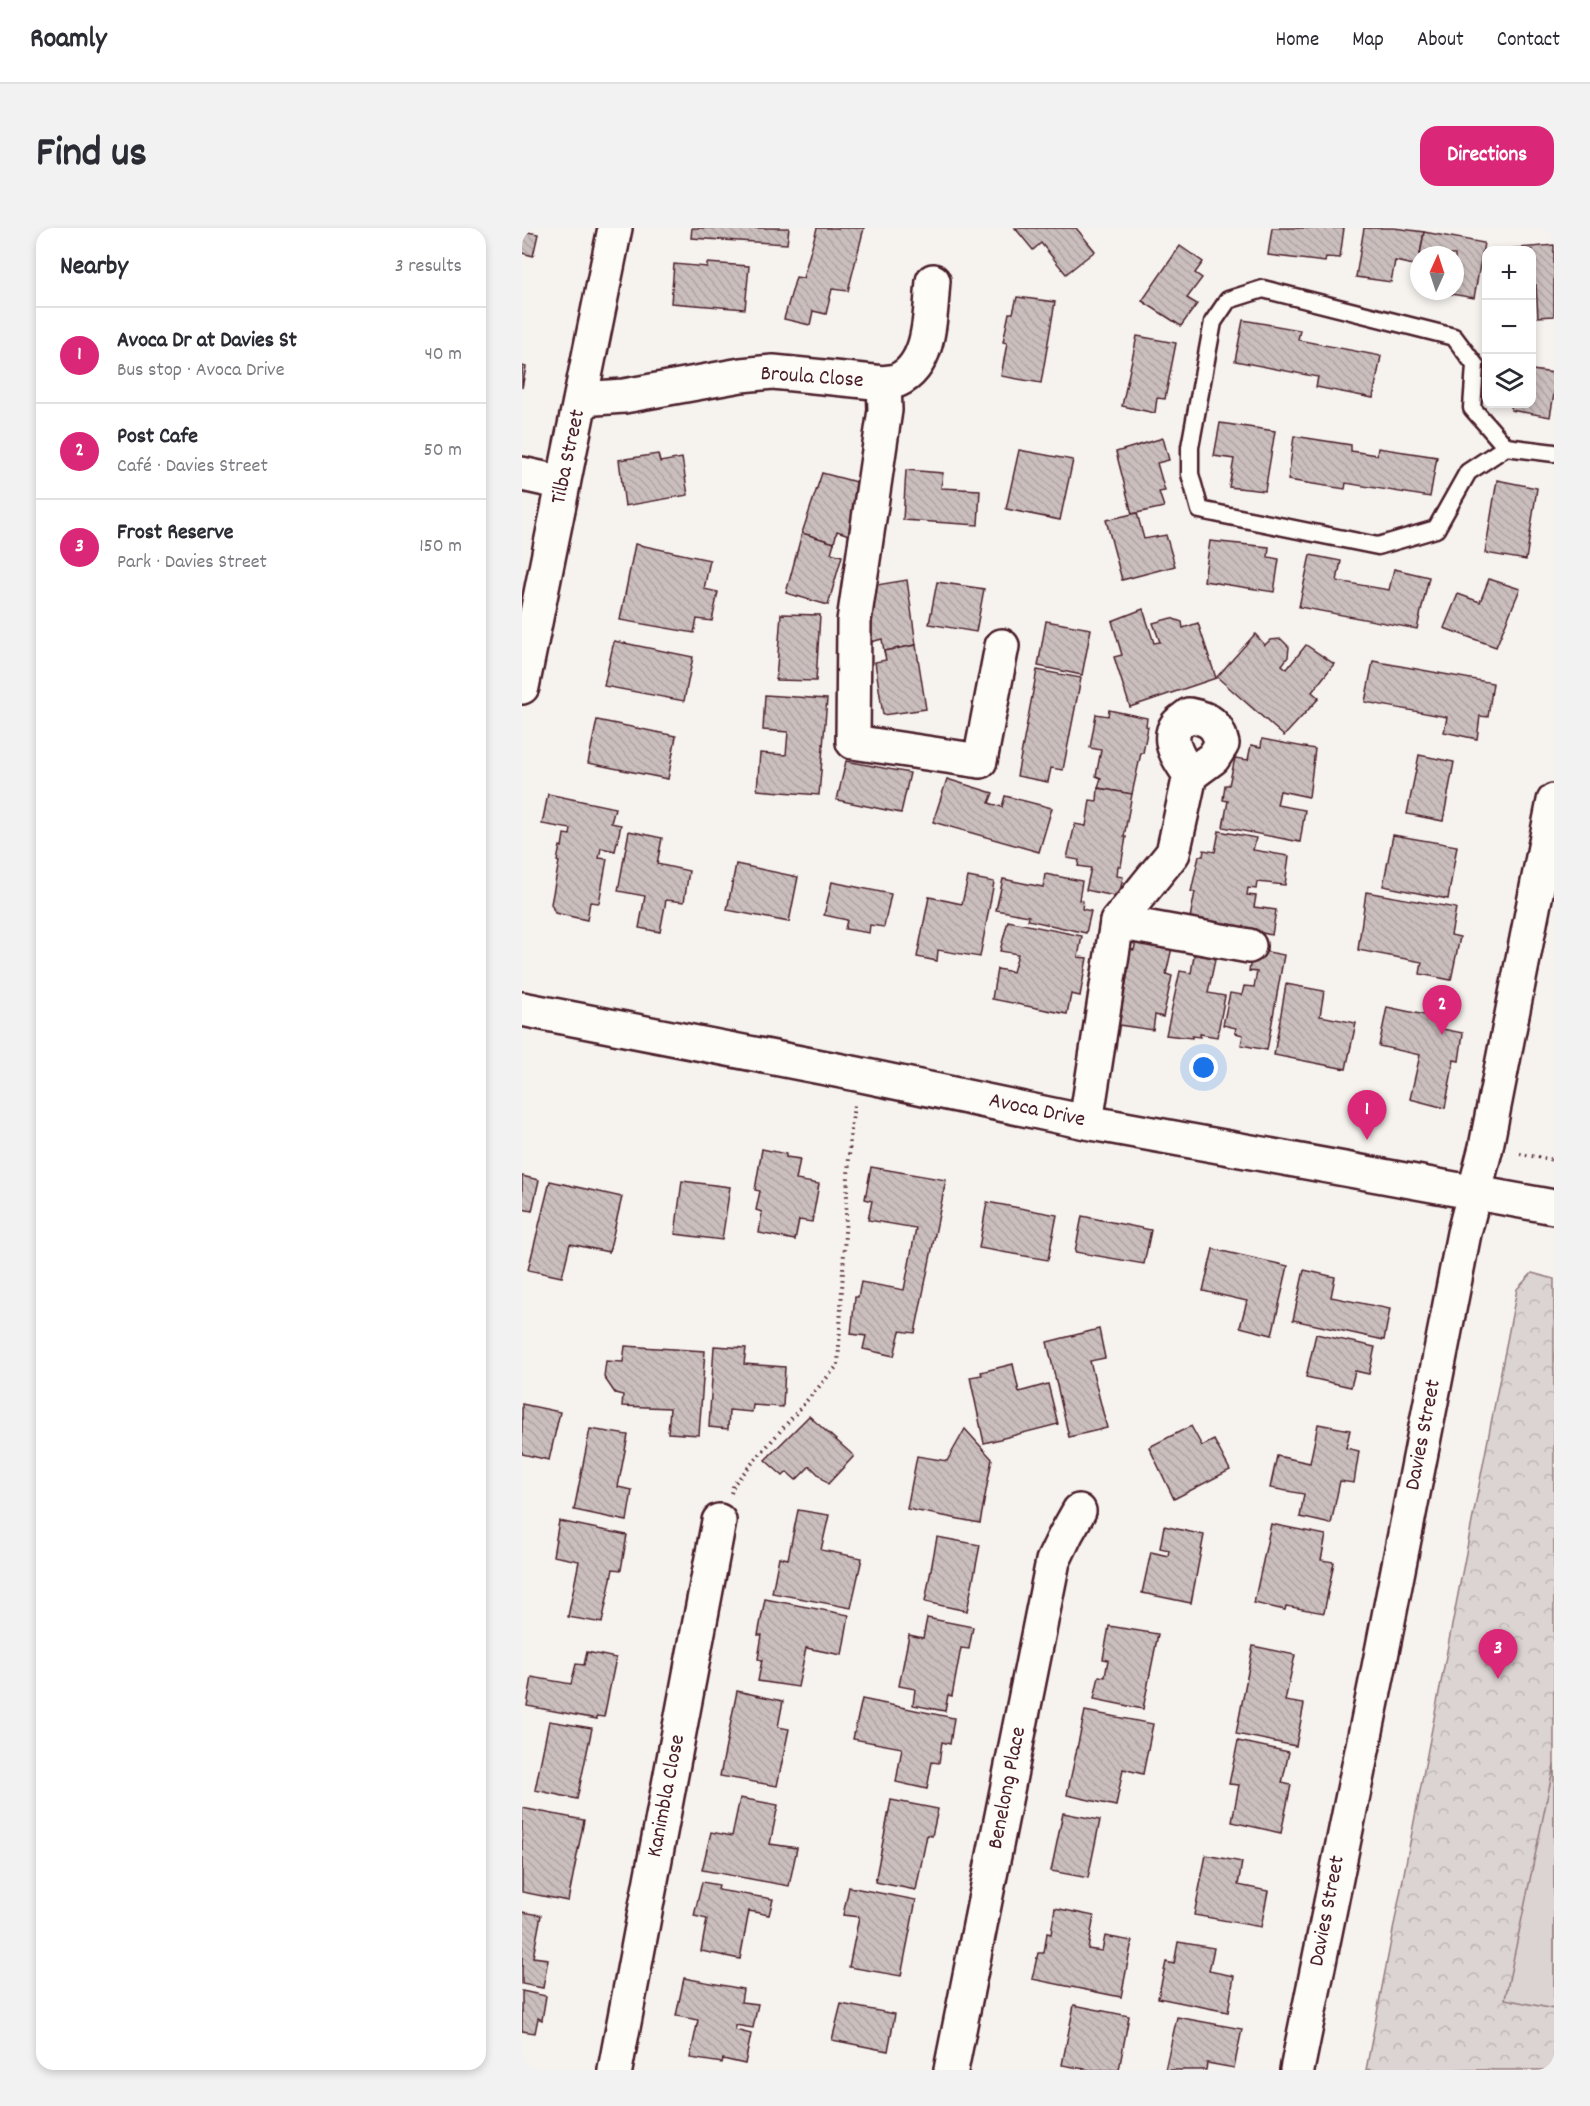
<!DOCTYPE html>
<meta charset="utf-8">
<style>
body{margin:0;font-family:Dekko,sans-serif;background:#f2f2f3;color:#2b2b33}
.controls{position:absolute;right:18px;top:18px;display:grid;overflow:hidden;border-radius:12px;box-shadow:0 3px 9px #0003}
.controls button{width:54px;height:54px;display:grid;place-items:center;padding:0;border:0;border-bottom:2px solid #e1e1e2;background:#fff;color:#2b2b33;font:30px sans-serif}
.compass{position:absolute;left:888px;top:18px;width:54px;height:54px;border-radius:50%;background:#fff;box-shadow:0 3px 9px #0003;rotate:3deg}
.you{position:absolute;left:682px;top:840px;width:21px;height:21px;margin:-15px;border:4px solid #fff;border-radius:50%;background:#1a73e8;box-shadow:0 0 0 9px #1a73e833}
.badge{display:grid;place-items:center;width:39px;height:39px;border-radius:50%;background:#db2777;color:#fff;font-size:20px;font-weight:700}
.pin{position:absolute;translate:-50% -50px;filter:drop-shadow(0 2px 3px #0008)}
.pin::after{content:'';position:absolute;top:32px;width:21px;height:18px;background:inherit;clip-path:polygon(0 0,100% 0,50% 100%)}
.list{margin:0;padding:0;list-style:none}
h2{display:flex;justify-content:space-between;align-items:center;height:78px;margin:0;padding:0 24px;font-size:26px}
h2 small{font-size:20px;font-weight:400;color:#7c7c81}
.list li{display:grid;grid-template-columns:39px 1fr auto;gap:18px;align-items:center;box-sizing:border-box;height:96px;padding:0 24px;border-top:2px solid #e1e1e2}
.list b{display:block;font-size:22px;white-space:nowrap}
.list p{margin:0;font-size:20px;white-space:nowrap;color:#7c7c81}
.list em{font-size:20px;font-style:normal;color:#7c7c81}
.icon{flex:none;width:33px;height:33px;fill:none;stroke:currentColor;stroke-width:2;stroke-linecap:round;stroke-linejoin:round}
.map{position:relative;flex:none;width:1032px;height:1842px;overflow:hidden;border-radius:18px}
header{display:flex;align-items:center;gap:36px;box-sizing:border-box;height:84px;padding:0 30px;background:#fff;border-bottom:2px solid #e1e1e2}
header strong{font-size:28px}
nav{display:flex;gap:33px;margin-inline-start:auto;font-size:21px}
.intro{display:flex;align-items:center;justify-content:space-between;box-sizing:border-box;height:144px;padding:0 36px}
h1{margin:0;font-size:42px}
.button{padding:15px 27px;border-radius:18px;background:#db2777;color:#fff;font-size:21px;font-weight:700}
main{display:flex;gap:36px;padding:0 36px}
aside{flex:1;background:#fff;border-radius:18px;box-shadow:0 3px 9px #0003}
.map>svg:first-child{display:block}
</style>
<header>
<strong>Roamly</strong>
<nav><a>Home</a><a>Map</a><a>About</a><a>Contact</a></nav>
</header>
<div class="intro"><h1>Find us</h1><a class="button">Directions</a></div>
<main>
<aside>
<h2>Nearby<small>3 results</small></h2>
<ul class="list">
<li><span class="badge">1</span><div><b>Avoca Dr at Davies St</b><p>Bus stop · Avoca Drive</p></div><em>40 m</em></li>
<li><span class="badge">2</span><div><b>Post Cafe</b><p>Café · Davies Street</p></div><em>50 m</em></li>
<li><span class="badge">3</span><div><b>Frost Reserve</b><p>Park · Davies Street</p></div><em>150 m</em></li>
</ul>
</aside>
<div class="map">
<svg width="1032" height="1842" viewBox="0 0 1032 1842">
<defs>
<pattern id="forest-crowns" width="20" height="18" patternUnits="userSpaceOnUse" patternTransform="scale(1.5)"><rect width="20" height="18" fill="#dcd4d2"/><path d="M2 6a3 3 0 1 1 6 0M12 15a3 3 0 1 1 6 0" fill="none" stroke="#beb6b4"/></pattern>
<pattern id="building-back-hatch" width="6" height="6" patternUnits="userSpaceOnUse" patternTransform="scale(1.5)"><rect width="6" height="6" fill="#cbbfbe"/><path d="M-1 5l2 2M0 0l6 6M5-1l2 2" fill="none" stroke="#b0a4a3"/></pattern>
</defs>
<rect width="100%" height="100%" fill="#f6f3ef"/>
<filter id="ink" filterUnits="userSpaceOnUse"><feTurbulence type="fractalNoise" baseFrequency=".0167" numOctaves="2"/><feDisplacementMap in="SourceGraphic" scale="12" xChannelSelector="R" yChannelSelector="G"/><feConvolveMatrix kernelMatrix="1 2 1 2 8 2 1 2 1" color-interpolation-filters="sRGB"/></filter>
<g filter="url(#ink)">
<polygon fill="url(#forest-crowns)" stroke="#937a7e" stroke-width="1.5" points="1010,1045 1032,1051 1032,1842 844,1842 995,1061"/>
<polygon fill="#dcd4d2" stroke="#937a7e" stroke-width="1.5" points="1032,1537 1032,1781 983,1771"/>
<g fill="url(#building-back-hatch)" stroke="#4a1f2b" stroke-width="1.5">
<polygon points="170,0 267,0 265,16 169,10"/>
<polygon points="295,0 342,0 326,63 310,61 304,86 291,83 288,97 262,91 274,49 281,50"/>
<polygon points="493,0 554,0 573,23 544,46 519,15 511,22"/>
<polygon points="750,0 822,0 818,30 804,29 803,34 746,27"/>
<polygon points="842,0 872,0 902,4 896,38 873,33 869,54 834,49"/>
<polygon points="0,3 16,6 11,28 0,25"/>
<polygon points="902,4 962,15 952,70 918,64 933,63 933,27 898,27"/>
<polygon points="1032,17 1032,88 1016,89 1014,57 1010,58 1010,22 985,21"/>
<polygon points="658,18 681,34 673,45 680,50 665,70 675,76 659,98 620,73"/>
<polygon points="185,35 227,38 223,81 149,75 152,36 185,39"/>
<polygon points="495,69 533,74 519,155 479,148 485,115 481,114 487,85 491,85"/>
<polygon points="721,92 778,102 776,112 859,128 851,170 794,159 796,149 713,133"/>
<polygon points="615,108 654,115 643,171 635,170 633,185 600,178"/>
<polygon points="0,138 4,139 0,160"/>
<polygon points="1010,142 1032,145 1032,166 1028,189 989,182 989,176 1010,176"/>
<polygon points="698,195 753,203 743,263 707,259 712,231 692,228"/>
<polygon points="772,208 829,217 829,223 855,227 856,220 915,229 908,269 824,255 823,261 766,252"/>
<polygon points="641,210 647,232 635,235 643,263 637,264 642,279 610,286 594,224"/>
<polygon points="497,222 551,232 538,292 484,281"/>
<polygon points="136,226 138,234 160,230 166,267 103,278 97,232"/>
<polygon points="384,242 421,245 419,260 458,262 456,297 381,292"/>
<polygon points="300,245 342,256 327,307 315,303 312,315 280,305"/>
<polygon points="975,252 1015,260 1004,332 963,325"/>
<polygon points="615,285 622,311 644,307 653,338 600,352 584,292"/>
<polygon points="280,305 312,315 309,325 320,328 306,377 264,365"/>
<polygon points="688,313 747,319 746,329 757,331 752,364 682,353"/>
<polygon points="113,316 188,332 182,361 196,364 190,393 175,391 172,405 98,392"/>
<polygon points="788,327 819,333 815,353 867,362 872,341 907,349 895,401 777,379"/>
<polygon points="967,351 998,361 974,419 922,400 936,366 958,374"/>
<polygon points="385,352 394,417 362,423 360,411 349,414 342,359"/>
<polygon points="415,354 462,361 454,404 407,396"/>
<polygon points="621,381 632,415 638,414 631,395 649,390 660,394 661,400 676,395 694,450 608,479 592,429 600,427 590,393"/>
<polygon points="259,386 298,387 294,453 254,452"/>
<polygon points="524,393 569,401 560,447 516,438"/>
<polygon points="733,406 743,417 748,412 759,411 767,419 766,429 760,437 765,441 784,417 812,436 790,464 797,470 762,508 695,449"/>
<polygon points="92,413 171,429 162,473 82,458"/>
<polygon points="394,417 404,481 361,487 353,434 364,432 362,423"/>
<polygon points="851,433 971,455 966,489 958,488 955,511 922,504 925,489 843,474"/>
<polygon points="515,442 559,450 541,542 529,540 526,554 495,548"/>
<polygon points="243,467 305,471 297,567 235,562 238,525 264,527 266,504 241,502"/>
<polygon points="587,482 625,490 624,498 626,499 621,525 619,525 610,566 576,560 579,550 574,548 579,522 568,520 574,486 586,488"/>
<polygon points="75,492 154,508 146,551 66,535"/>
<polygon points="740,511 793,521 787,569 758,563 755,577 783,582 778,614 701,599 706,573 701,572 703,557 707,557 713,530 726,532 729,517 739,519"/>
<polygon points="897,527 932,534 921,593 885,586"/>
<polygon points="324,533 388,545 379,585 315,572"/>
<polygon points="425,551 471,565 467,575 480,579 483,568 530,580 517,624 411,594"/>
<polygon points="576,560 610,566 602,609 604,609 599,638 596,638 595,648 601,649 597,669 564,662 569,640 556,638 557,632 545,630 553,596 564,598 568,572 575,573"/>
<polygon points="26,566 93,580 89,595 99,597 93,623 79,620 77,630 85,631 77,675 68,674 65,692 33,685 29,676 37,634 35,633 38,618 40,619 42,606 48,607 49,601 20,596"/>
<polygon points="107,603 140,610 135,636 167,643 162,674 144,672 138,704 117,700 123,668 96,663"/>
<polygon points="697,603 734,610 731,622 767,628 763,657 735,654 734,661 726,660 725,667 734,668 732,679 754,682 750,707 668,690 673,664 669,664 677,628 681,628 682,622 693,624"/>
<polygon points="871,607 935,618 926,671 861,658"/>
<polygon points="214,636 276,649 267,694 205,682"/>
<polygon points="523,646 560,653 557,672 561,673 560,681 569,683 564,705 506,692 507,688 474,682 481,651 521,659"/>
<polygon points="446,649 472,654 458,729 416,722 415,733 395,729 407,669 440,676"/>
<polygon points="310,654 369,666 362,699 348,697 347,705 323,701 325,692 302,687"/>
<polygon points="844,664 934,680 929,707 938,709 929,752 898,746 900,734 836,722"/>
<polygon points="486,693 560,708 556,729 565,730 558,768 549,766 545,786 470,771 475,741 491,744 496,726 478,723"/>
<polygon points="615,709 651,715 644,746 650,748 641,789 633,787 631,802 597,797 606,742 602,741 606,721 612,722"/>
<polygon points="674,717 695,722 686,765 703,768 695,809 678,806 678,809 670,808 670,810 644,807 658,743 669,745"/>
<polygon points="731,721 762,727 745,822 719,817 721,807 713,805 714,800 701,797 708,765 720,767 722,758 732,759 735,744 727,743"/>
<polygon points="764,756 802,763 798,788 834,795 824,841 752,827"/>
<polygon points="865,779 922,791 920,801 941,805 937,833 932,832 923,880 888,871 898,827 857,818"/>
<polygon points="240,921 264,926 264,929 278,931 274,952 297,956 290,994 277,992 273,1012 237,1005 240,984 234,982 238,963 233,962"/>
<polygon points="349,939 424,952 393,1105 378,1103 372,1128 341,1121 344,1108 329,1106 333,1069 336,1069 339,1054 382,1062 394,1000 346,992 350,973 343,971"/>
<polygon points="0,948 17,952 10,983 0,981"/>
<polygon points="28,953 100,969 87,1024 48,1016 40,1049 6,1042"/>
<polygon points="160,953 208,959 200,1012 153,1006"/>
<polygon points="465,974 535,987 526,1032 457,1020"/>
<polygon points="560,988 629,1002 622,1036 553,1024"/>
<polygon points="691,1021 766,1038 750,1107 718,1099 725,1073 681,1063"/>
<polygon points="782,1042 813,1049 809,1069 868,1081 862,1112 771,1092"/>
<polygon points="577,1101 583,1130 568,1133 585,1200 547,1209 525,1114"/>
<polygon points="794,1106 853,1119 847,1146 833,1143 829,1159 784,1149"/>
<polygon points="103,1118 183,1123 177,1207 146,1205 148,1180 100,1178 101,1167 93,1165 82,1149 84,1133 101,1134"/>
<polygon points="192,1118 224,1120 222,1136 263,1139 261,1179 231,1177 230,1184 207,1182 206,1201 187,1199"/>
<polygon points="491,1136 497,1164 526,1156 536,1196 462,1215 448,1149 460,1147 459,1144"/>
<polygon points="0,1176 38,1184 27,1232 0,1226"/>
<polygon points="287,1188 332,1228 306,1256 288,1238 274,1252 265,1244 261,1248 243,1232"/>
<polygon points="796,1196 828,1202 824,1220 837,1223 832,1255 818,1253 809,1296 778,1289 782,1266 748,1260 755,1228 788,1235"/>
<polygon points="669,1198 680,1218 692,1212 708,1242 652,1271 627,1219"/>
<polygon points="68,1201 106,1207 96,1259 110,1262 105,1293 52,1282"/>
<polygon points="443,1201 470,1231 458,1295 385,1281 395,1228 425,1233"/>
<polygon points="276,1282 307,1287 299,1322 340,1330 329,1380 250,1365 257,1329 266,1331"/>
<polygon points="37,1293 105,1307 99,1342 91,1341 80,1395 46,1389 57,1333 31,1328"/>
<polygon points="749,1296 804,1307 799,1332 812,1334 802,1385 764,1378 763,1382 732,1375"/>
<polygon points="642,1298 682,1307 669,1375 620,1365 629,1324 646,1328 647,1322 638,1320"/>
<polygon points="415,1309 458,1317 445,1383 403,1374"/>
<polygon points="243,1371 327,1387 320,1427 284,1420 276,1459 236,1453 240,1432 236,1431 240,1407 236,1407"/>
<polygon points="405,1390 451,1399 447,1421 439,1420 430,1468 426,1467 423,1483 391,1477 393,1461 377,1458 387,1407 401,1410"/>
<polygon points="587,1398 636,1406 621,1481 572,1471 577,1448 583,1449 586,1432 581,1431"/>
<polygon points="731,1418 773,1427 763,1473 782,1476 774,1518 714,1506"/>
<polygon points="65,1424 94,1430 82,1489 75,1488 75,1491 5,1478 10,1449 49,1456 54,1436 62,1437"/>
<polygon points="215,1463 261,1473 256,1499 267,1501 255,1558 198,1548"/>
<polygon points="340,1471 432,1490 428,1516 420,1514 417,1535 410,1534 405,1561 374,1554 380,1520 331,1511"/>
<polygon points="563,1483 631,1496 621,1546 601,1541 594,1578 545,1567"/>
<polygon points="27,1493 70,1500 55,1571 13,1562"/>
<polygon points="716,1513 767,1524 760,1555 769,1557 759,1605 710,1594 717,1557 707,1556"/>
<polygon points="218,1570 256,1577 248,1616 275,1620 267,1658 180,1642 189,1604 210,1608"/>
<polygon points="369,1572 416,1581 410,1608 405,1607 394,1662 353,1654"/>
<polygon points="0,1580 62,1592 46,1673 0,1664"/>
<polygon points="541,1585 578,1592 566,1650 529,1643"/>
<polygon points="684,1627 720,1634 716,1657 746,1663 739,1699 672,1687"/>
<polygon points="180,1654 197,1657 196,1662 251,1671 247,1687 227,1683 218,1731 179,1723 185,1691 172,1688"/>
<polygon points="327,1659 394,1672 379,1748 327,1739 337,1689 321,1687"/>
<polygon points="533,1680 572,1688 566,1721 580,1723 583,1708 610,1713 599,1769 510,1751 516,1725 522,1725 525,1705 529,1706"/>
<polygon points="0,1684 19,1687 11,1729 26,1731 21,1760 0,1756"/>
<polygon points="656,1714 692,1720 687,1743 712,1748 706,1784 636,1770 644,1734 652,1736"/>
<polygon points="162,1750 221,1761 219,1774 236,1776 231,1800 213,1797 213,1802 229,1806 223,1836 201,1831 200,1835 168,1830 176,1792 154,1788"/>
<polygon points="0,1763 24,1768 20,1792 16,1790 13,1805 0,1803"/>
<polygon points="319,1776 373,1786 366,1823 310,1812"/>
<polygon points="552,1777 607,1788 597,1842 568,1842 540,1837"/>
<polygon points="655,1789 720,1801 712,1840 685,1835 684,1842 643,1842"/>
</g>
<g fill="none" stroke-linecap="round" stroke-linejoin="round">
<g stroke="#4a1f2b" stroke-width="21">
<polyline id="lane" points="984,219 946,244 914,301 856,318 678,282 668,246 668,219 691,94 706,72 741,61 932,109 953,137 950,180 984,219 1032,225"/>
</g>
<g stroke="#4a1f2b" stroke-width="38">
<g id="street">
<polyline points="362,155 363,182 332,393 331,514 458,533 480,418"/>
<path d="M59,171L102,168L219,147L251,144L362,155C366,154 372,154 376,152C410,136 408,84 411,53"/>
<polyline points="0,246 41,255"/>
<polyline points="0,459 93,0"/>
<polyline points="595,694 727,718"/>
<path d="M564,894L595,694L651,625L668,547L691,530L700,516C695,495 687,491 667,487C664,490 658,493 655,497C643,513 659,534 668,547"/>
<polyline points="93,1842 197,1293"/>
<polyline points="429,1842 531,1333 544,1306 557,1283"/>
<polyline points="775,1842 857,1439 942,1005 964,919 1032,573"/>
</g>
</g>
<g stroke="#4a1f2b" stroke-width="38">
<polyline id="secondary" points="0,781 335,846 564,894 1032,979"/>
</g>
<g stroke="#4a1f2b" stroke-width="4" stroke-dasharray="1.5 4.5" stroke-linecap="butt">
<polyline points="998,926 1032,932"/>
<polyline points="209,1265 212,1256 316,1137 328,910 332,877"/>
</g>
<use href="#lane" stroke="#fdfcf7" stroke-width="16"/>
<use href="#street" stroke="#fdfcf7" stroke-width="33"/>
<use href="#secondary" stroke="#fdfcf7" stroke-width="33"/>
</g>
</g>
<g text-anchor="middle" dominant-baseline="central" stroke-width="6" stroke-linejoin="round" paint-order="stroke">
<g font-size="22" fill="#4a1f2b" stroke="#fdfcf7">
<text transform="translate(290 150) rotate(4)">Broula Close</text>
<text transform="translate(47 229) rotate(-78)">Tilba Street</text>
<text transform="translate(515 883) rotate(12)">Avoca Drive</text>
<text transform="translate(902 1207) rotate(-79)">Davies Street</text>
<text transform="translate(486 1560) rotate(-79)">Benelong Place</text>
<text transform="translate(145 1568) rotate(-79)">Kanimbla Close</text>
<text transform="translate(806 1683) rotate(-79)">Davies Street</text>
</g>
</g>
</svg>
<div class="controls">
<button>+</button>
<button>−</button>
<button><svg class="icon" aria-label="layers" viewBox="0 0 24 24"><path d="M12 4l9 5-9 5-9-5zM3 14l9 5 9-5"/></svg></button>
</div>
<svg class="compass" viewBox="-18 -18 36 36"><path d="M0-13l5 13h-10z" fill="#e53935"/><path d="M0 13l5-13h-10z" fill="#7c7c81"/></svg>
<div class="you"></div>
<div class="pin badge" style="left:845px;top:912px">1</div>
<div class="pin badge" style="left:920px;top:807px">2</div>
<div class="pin badge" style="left:976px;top:1451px">3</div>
</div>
</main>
